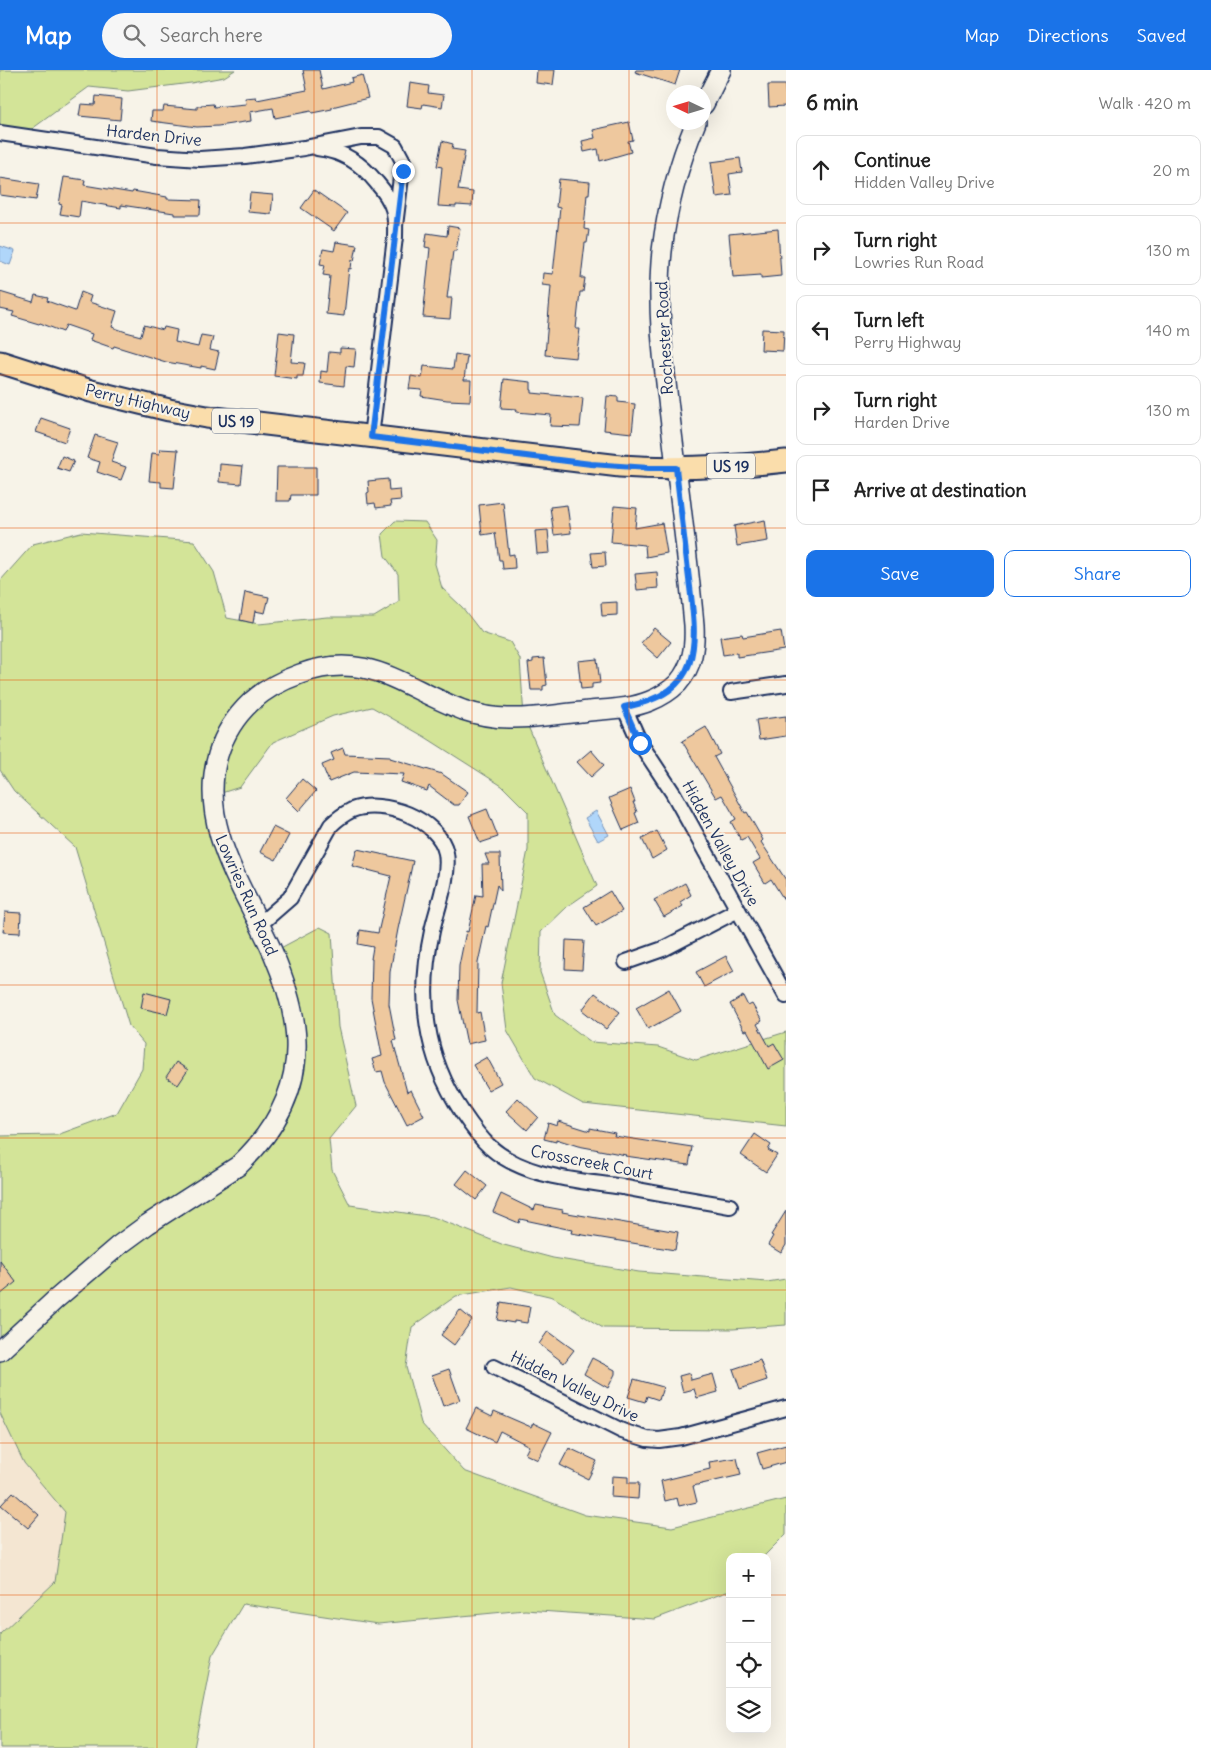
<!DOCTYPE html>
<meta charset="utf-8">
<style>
body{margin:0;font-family:Delius,sans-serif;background:#f6f6f6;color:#222}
.controls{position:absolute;right:15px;bottom:15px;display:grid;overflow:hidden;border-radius:10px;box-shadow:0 5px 20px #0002}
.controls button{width:45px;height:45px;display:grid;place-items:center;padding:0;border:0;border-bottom:1px solid #e0e0e0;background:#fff;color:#222;font:25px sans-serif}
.compass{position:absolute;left:666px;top:15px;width:45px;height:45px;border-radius:50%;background:#fff;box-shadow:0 5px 20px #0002;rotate:274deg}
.stop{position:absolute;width:15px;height:15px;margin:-11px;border:4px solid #1a73e8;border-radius:50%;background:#fff}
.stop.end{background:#1a73e8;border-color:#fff;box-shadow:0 1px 5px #0008}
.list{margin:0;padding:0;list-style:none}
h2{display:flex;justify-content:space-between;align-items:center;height:65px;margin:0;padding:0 20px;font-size:21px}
h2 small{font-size:16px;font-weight:400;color:#767676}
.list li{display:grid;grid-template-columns:32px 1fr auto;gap:15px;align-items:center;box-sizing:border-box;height:70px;margin:0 10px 10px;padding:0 10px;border:1px solid #e0e0e0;border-radius:10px}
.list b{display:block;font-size:19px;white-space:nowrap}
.list p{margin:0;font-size:16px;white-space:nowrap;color:#767676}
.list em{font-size:16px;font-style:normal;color:#767676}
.actions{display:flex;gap:10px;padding:15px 20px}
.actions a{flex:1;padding:11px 0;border:1px solid #1a73e8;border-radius:10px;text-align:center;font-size:18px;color:#1a73e8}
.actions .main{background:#1a73e8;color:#fff}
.icon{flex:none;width:28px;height:28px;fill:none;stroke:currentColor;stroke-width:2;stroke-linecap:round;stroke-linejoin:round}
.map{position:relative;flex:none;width:786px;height:1678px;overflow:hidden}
header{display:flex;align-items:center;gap:30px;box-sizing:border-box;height:70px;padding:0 25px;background:#1a73e8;color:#fff}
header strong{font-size:24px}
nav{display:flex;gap:28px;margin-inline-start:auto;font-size:18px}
.search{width:350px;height:45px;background:#f6f6f6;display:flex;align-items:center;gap:12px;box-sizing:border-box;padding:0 18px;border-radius:28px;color:#767676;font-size:19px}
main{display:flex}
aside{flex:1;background:#fff}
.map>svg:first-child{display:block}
</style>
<header>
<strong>Map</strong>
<div class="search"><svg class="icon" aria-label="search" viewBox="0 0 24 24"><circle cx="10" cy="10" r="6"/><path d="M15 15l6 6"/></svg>Search here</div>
<nav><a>Map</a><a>Directions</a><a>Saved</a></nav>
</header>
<main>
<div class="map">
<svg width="786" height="1678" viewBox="0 0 786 1678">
<rect width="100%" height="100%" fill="#f7f3e8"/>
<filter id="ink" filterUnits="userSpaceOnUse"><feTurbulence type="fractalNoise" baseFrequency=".02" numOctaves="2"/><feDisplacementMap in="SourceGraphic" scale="10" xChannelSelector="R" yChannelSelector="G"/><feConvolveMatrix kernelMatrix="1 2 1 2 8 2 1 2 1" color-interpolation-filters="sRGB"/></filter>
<g filter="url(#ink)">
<polygon fill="#f4e6d2" points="0,1343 24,1393 65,1442 55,1512 0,1564"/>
<g fill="#d3e498" stroke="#778a7b">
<polygon points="0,0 235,0 224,7 191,13 128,21 89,17 21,67 0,63"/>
<polygon points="395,451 425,452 437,470 435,494 442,518 462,537 482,563 510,572 520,589 524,647 597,816 568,836 541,862 540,902 555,945 591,972 658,977 696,990 786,962 786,1056 583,1034 535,1008 507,960 501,913 528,780 528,742 502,716 425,667 372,637 333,646 273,672 240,717 212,726 273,882 320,857 332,863 338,957 356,1036 329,1069 332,1100 350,1135 433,1147 504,1175 553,1188 639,1202 767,1212 786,1209 786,1255 733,1259 603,1258 553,1227 511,1217 456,1226 412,1257 406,1297 421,1353 464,1401 585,1445 672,1457 786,1429 786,1464 763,1487 730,1487 729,1521 655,1549 525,1540 378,1554 243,1534 212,1586 194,1678 0,1678 0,1564 55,1512 65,1442 24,1393 0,1343 0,1066 57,1065 117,1043 142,999 144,974 129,956 75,777 14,721 0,700 0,511 33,474 81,462 194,471 214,502 227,548 259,554 327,547 374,547 399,532 398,504 385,486 382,464"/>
</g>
<g fill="#b0d6fa" stroke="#7493bc">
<polygon points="0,176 15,181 10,195 0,191"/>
<polygon points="596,741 609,765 598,771 585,748"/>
</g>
<g fill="#eec89e" stroke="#1b2f5e">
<polygon points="303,0 319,0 323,19 352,12 351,8 362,5 368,28 332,37 332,39 312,43 311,41 275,48 273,38 250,42 251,51 218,56 197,57 151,51 152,41 163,41 164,36 197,39 197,36 201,36 201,35 213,34 214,37 246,34 245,28 256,27 257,30 307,20"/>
<polygon points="537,0 555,0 553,15 536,13"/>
<polygon points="636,0 680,0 675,15 635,2"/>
<polygon points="410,13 429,16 428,23 444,25 442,37 423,34 422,38 407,36"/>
<polygon points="768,15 785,15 786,36 769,37"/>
<polygon points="96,26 122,29 120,50 79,46 81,34 95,35"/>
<polygon points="629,52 633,70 628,71 631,82 600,91 598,79 584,82 582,71 595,68 593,60"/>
<polygon points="442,71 453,74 452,79 465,81 458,120 473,122 472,136 456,135 456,137 438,136 442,97 437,96"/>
<polygon points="740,88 742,102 729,104 732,125 716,127 711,92"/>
<polygon points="64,107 85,110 84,115 132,123 133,121 167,127 167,129 201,130 200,145 174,145 174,143 121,135 121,138 81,131 79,147 60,144 62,135 59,134"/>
<polygon points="0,108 39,114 36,130 0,125"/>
<polygon points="559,109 590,112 589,124 587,124 584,159 589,160 587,173 585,173 581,208 585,208 583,222 580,222 576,259 580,259 576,288 545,285 551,216 542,215 543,203 553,204 560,138 556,137"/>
<polygon points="314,120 347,143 334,161 301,138"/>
<polygon points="250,123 273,125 271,144 248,142"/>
<polygon points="448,156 460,158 456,181 453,181 447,228 452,228 450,249 423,247 430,178 425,177 427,163 447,166"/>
<polygon points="778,159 781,206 761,208 761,205 733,207 729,164"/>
<polygon points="336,172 357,175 354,191 352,190 351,199 349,198 344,246 326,244 330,206 323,205 325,195 320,194 323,179 334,181"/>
<polygon points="0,222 33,232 35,225 48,228 47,231 75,241 81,222 91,226 89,232 117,241 112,257 126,262 141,266 144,255 163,260 164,257 177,260 175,272 198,277 201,265 213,267 210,280 219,282 215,299 201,296 201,298 166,292 114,276 113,278 90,270 92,264 66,255 63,262 40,253 39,254 12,246 14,242 0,239"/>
<polygon points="762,259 784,260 783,281 761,280"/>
<polygon points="279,262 294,264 291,292 305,293 303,306 297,306 297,309 274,306"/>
<polygon points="340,278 356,279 354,297 346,296 344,316 320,313 321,301 327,302 329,282 340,283"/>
<polygon points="455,284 467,286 464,310 471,310 470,331 447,330 421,326 422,320 409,319 411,306 422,308 424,296 453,299"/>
<polygon points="504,309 531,312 531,320 532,320 532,323 583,328 580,357 550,356 551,345 516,342 517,339 501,338"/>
<polygon points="607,326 618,327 618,332 635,334 632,363 604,360"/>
<polygon points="41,348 70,358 65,372 36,362"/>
<polygon points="95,365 118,372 111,392 126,397 121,410 97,402 100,392 87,388"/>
<polygon points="160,379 178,380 174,418 161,417 161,412 149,411 152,383 159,384"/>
<polygon points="62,386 74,391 69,402 57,398"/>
<polygon points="220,394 243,396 241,414 219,412"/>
<polygon points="277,397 316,397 316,425 291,425 290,431 276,431"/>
<polygon points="388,409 389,421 400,420 401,430 390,431 391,436 376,438 375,433 368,434 367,423 369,422 368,411"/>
<polygon points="503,432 509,485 514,484 515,498 503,499 502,490 499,490 495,463 482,465 479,435"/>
<polygon points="567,435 571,463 554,465 550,437"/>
<polygon points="614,436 637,438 635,458 662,453 667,483 646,487 645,475 611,472"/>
<polygon points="765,450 768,471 737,476 734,456"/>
<polygon points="548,460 550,483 537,484 535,461"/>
<polygon points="605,482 606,496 593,497 591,483"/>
<polygon points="657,502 658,518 637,520 635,504"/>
<polygon points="245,522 269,527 265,543 255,541 253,553 240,550"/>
<polygon points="617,532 617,545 602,546 601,533"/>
<polygon points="654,558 671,572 658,588 641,573"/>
<polygon points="781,561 784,580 737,587 737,583 723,585 720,567 742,564 743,567"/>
<polygon points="544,588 547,615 543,616 543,620 531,620 528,593 533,592 533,589"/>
<polygon points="597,589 600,613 592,614 592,618 581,619 578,591"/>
<polygon points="786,646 786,666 759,670 756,650"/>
<polygon points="706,657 720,684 714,687 745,743 747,742 763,770 761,772 786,810 786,833 771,809 765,813 753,793 760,789 747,767 741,770 731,752 736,749 722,725 716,728 682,671"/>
<polygon points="343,678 345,684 390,686 390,688 442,704 468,722 459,735 454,735 429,716 427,721 401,712 404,704 354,702 329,712 322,695 334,690 331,683"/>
<polygon points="591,680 604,695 591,707 577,692"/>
<polygon points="302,709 316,721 299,741 286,728"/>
<polygon points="630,719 635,732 633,732 637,742 635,743 639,753 623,760 609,728"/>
<polygon points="487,739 498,767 480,773 469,746"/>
<polygon points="273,757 289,765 276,790 260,782"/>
<polygon points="657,761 667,780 652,789 642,769"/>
<polygon points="357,779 413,791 398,859 390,902 389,934 396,970 393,971 407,1022 411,1020 424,1046 407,1055 385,1012 382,1001 376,1002 372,989 382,986 371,928 372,889 371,889 373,877 358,874 360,860 378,863 391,806 352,796"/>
<polygon points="485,784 500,784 501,821 497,815 488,857 486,856 478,893 477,943 480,942 485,970 467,974 458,930 459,896 466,861 468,862 476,825 483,826 482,794 489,794"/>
<polygon points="685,813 691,825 680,832 683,836 664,847 654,830"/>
<polygon points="610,821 622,841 596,856 584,837"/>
<polygon points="5,842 21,843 20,863 3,862"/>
<polygon points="566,870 584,871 582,900 565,899"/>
<polygon points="726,886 734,901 704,917 696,902"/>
<polygon points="669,919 681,941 648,959 636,938"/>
<polygon points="144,922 171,929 167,944 141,938"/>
<polygon points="595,923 620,942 606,959 582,940"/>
<polygon points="743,926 748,936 752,934 762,951 757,954 769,976 774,973 784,990 768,999 747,960 744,961 730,934"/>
<polygon points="487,987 501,1013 488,1020 473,995"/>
<polygon points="176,992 188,1000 178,1015 166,1007"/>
<polygon points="518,1028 538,1047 527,1060 506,1041"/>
<polygon points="558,1051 590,1061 590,1058 615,1063 614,1066 666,1074 666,1073 692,1077 689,1095 625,1086 626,1085 578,1076 556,1069 556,1072 544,1069 548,1053 557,1056"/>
<polygon points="755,1064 771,1075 768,1080 777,1085 766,1102 741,1085"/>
<polygon points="467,1100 487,1116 476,1130 456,1114"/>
<polygon points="501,1124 534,1140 536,1135 563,1140 562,1142 678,1162 675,1180 571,1163 572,1160 520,1149 519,1153 493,1142"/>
<polygon points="786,1141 786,1175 781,1183 768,1175 773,1166 771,1165"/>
<polygon points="0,1191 16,1212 0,1225"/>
<polygon points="501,1232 530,1237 527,1253 514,1251 514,1253 497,1250"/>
<polygon points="460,1240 472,1250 454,1275 441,1265"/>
<polygon points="548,1261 574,1280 564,1293 539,1274"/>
<polygon points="592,1288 615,1300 615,1304 608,1318 584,1304"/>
<polygon points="760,1290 767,1310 740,1319 733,1299"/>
<polygon points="449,1299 460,1330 443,1336 432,1305"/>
<polygon points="690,1303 691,1310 713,1304 718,1322 697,1328 694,1319 683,1322 679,1306"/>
<polygon points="634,1309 663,1317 659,1330 647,1326 645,1332 628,1327"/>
<polygon points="476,1338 492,1346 494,1341 531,1357 533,1353 552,1362 538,1390 525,1384 529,1376 500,1361 495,1372 466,1358"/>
<polygon points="786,1375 786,1392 762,1399 757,1383"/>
<polygon points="569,1378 597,1391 588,1409 560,1395"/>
<polygon points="737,1388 741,1405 693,1416 697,1432 679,1436 677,1428 665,1431 661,1411 710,1399 709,1392"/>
<polygon points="612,1406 628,1407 628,1413 639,1413 638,1429 611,1427"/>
<polygon points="13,1422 39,1445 28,1458 1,1435"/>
</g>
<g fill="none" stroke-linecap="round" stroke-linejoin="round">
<g stroke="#1b2f5e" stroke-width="18">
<g id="street">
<polyline points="0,63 157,86 200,89 245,86 304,78 361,67 379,67 395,76 403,91 395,156"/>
<path d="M317,78C343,81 361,93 377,113C384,121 390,129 393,139C396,148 395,157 395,167L371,367"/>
<polyline points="731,622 786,614"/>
<polyline points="624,637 640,673 673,723 786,926"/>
<path d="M259,855L290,828L331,755C337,749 344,744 352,740C383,728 439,749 446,783C450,806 437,838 432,861C418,926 424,985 462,1042C470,1054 479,1067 490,1077C525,1108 578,1110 622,1117C658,1124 694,1130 730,1136"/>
<polyline points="626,892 663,879 738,840"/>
<polyline points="494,1297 622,1361 647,1369 659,1370 681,1367 786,1338"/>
</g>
</g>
<g stroke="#1b2f5e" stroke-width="22">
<g id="secondary">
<polyline points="704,34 721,0"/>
<path d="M0,1281L55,1230L118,1176L148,1154L238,1096C273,1063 298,1021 296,971C295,940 285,911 273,883C246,821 197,757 218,685C224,665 236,646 251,632C265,619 283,610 300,604C368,579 403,618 463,640C478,645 493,648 508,648C533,649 557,644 581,642C604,639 628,640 650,631C660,627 670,621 678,613C693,596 695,576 694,555C688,488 679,421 671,355C664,297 656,239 662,181C667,137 679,93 696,52"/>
</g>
</g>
<g stroke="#1b2f5e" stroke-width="25">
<path id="primary" d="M0,292L91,321L169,340L207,347L620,396C676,400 731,397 786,391"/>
</g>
<use href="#street" stroke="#f7f3e8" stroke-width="14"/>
<use href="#secondary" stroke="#f7f3e8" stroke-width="19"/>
<use href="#primary" stroke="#faddab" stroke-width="21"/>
</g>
</g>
<g fill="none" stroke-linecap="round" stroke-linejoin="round" filter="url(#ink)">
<path stroke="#1a73e8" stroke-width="6" d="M403,101L371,367L591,394L649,398H676C680,432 684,467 688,501C696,568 709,622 624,637L640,673"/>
</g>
<path fill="none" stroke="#e8590c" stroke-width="1" stroke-opacity="0.55" d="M157,0V1678M314,0V1678M472,0V1678M629,0V1678M0,153H786M0,305H786M0,458H786M0,610H786M0,763H786M0,915H786M0,1068H786M0,1220H786M0,1373H786M0,1525H730M767,1525H786"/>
<g text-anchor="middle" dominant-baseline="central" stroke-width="4.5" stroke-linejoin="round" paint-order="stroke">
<g fill="#f7f3e8" stroke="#5d6a87" stroke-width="1">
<rect x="212" y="338.5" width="48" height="25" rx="4"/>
<rect x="707" y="383.5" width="48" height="25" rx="4"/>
</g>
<g font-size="15" font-weight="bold" fill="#1b2f5e">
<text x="236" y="351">US 19</text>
<text x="731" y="396">US 19</text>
</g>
<g font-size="16" fill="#1b2f5e" stroke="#f7f3e8">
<text transform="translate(154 65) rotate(6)">Harden Drive</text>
<text transform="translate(664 268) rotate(-93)">Rochester Road</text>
<text transform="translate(138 331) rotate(13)">Perry Highway</text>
<text transform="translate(721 773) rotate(61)">Hidden Valley Drive</text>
<text transform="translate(247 825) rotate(66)">Lowries Run Road</text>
<text transform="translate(592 1092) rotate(11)">Crosscreek Court</text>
<text transform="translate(575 1316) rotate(26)">Hidden Valley Drive</text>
</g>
</g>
</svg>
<div class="controls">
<button>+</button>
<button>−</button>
<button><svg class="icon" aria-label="locate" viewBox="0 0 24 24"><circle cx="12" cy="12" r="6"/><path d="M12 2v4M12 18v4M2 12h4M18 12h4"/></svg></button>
<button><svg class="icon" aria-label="layers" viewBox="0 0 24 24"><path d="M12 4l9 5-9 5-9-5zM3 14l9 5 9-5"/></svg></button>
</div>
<svg class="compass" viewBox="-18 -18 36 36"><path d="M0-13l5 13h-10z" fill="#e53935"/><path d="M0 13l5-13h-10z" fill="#767676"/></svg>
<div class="stop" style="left:640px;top:673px"></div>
<div class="stop end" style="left:403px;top:101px"></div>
</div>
<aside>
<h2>6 min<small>Walk · 420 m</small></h2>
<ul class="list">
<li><svg class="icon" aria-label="ahead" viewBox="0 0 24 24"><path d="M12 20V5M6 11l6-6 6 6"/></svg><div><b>Continue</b><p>Hidden Valley Drive</p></div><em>20 m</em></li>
<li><svg class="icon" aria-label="right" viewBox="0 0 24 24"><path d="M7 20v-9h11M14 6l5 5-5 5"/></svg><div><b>Turn right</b><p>Lowries Run Road</p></div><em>130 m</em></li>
<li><svg class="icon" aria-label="left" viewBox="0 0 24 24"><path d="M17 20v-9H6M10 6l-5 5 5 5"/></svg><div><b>Turn left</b><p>Perry Highway</p></div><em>140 m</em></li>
<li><svg class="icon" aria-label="right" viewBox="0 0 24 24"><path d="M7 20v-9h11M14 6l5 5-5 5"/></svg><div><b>Turn right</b><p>Harden Drive</p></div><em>130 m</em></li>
<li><svg class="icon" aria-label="arrive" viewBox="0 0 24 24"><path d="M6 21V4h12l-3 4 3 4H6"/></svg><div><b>Arrive at destination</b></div></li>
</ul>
<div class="actions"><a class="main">Save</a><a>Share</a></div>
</aside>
</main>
